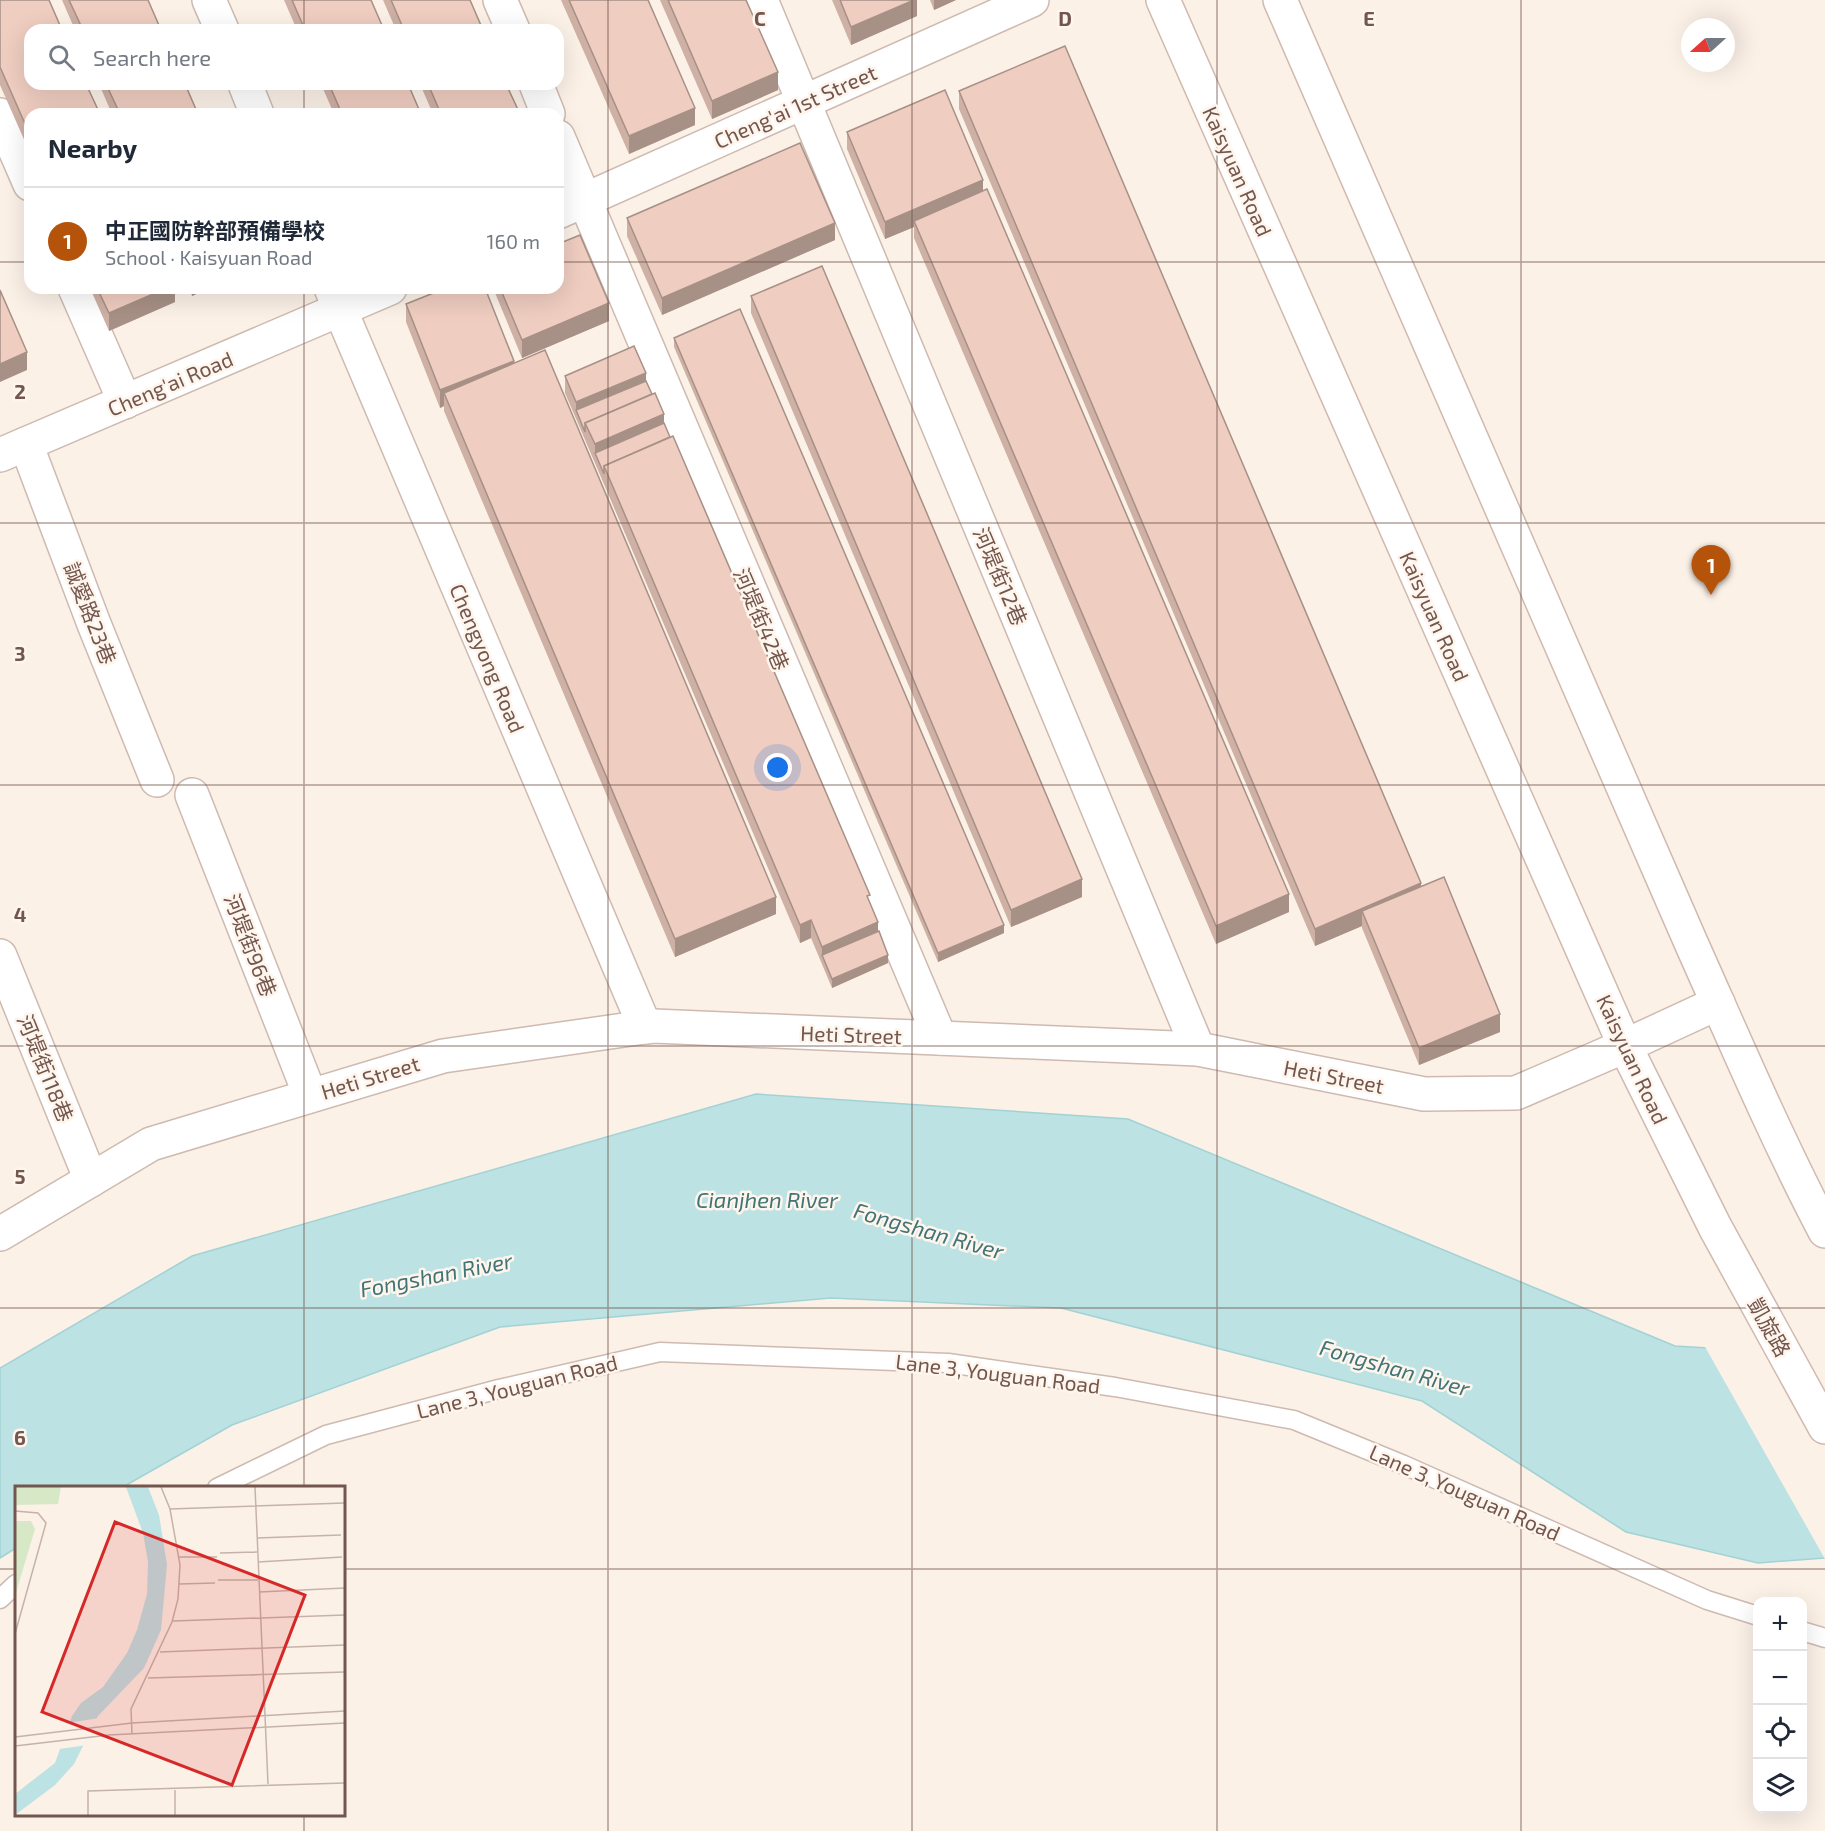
<!DOCTYPE html>
<meta charset="utf-8">
<style>
body{margin:0;font-family:"Exo 2","Noto Sans TC",sans-serif;background:#f2f2f3;color:#1f2937}
.controls{position:absolute;right:18px;bottom:18px;display:grid;overflow:hidden;border-radius:12px;box-shadow:0 6px 24px #0002}
.controls button{width:54px;height:54px;display:grid;place-items:center;padding:0;border:0;border-bottom:2px solid #e0e1e3;background:#fff;color:#1f2937;font:30px sans-serif}
.compass{position:absolute;left:1681px;top:18px;width:54px;height:54px;border-radius:50%;background:#fff;box-shadow:0 6px 24px #0002;rotate:249deg}
.you{position:absolute;left:778px;top:768px;width:21px;height:21px;margin:-15px;border:4px solid #fff;border-radius:50%;background:#1a73e8;box-shadow:0 0 0 9px #1a73e833}
.badge{display:grid;place-items:center;width:39px;height:39px;border-radius:50%;background:#b45309;color:#fff;font-size:20px;font-weight:700}
.pin{position:absolute;translate:-50% -50px;filter:drop-shadow(0 2px 3px #0008)}
.pin::after{content:'';position:absolute;top:32px;width:21px;height:18px;background:inherit;clip-path:polygon(0 0,100% 0,50% 100%)}
.list{margin:0;padding:0;list-style:none}
h2{display:flex;justify-content:space-between;align-items:center;height:78px;margin:0;padding:0 24px;font-size:26px}
h2 small{font-size:20px;font-weight:400;color:#747a83}
.list li{display:grid;grid-template-columns:39px 1fr auto;gap:18px;align-items:center;box-sizing:border-box;height:108px;padding:0 24px;border-top:2px solid #e0e1e3}
.list b{display:block;font-size:22px;white-space:nowrap}
.list p{margin:0;font-size:20px;white-space:nowrap;color:#747a83}
.list em{font-size:20px;font-style:normal;color:#747a83}
.icon{flex:none;width:33px;height:33px;fill:none;stroke:currentColor;stroke-width:2;stroke-linecap:round;stroke-linejoin:round}
.map{position:relative;flex:none;width:1825px;height:1831px;overflow:hidden}
.search{position:absolute;background:#fff;box-shadow:0 6px 24px #0002;left:24px;top:24px;width:540px;height:66px;display:flex;align-items:center;gap:15px;box-sizing:border-box;padding:0 21px;border-radius:18px;color:#747a83;font-size:22px}
.panel{position:absolute;background:#fff;box-shadow:0 6px 24px #0002;left:24px;top:108px;width:540px;height:186px;border-radius:18px}
.map>svg:first-child{display:block}
</style>
<div class="map">
<svg width="1825" height="1831" viewBox="0 0 1825 1831">
<rect width="100%" height="100%" fill="#fbf1e7"/>
<polygon fill="#bce2e3" stroke="#a3d2d5" stroke-width="1.5" points="756,1094 1128,1119 1675,1346 1825,1355 1825,1558 1758,1563 1626,1532 1422,1401 1061,1308 831,1298 500,1327 232,1425 123,1487 16,1488 16,1548 0,1558 0,1368 192,1256"/>
<polygon fill="#fbf1e7" points="1704,1345 1825,1352 1825,1559"/>
<g fill="none" stroke-linecap="round" stroke-linejoin="round">
<g stroke="#cebab0" stroke-width="21">
<g id="lane">
<polyline points="217,1488 326,1435 499,1389 660,1352 948,1363 1115,1387 1294,1420 1404,1465 1707,1600 1758,1616"/>
<polyline points="0,1599 16,1584"/>
<polyline points="1802,1631 1825,1638"/>
</g>
</g>
<g stroke="#cebab0" stroke-width="36">
<g id="street">
<polyline points="209,0 222,30"/>
<polyline points="500,0 513,30"/>
<polyline points="761,0 1198,1049"/>
<polyline points="245,84 257,114"/>
<polyline points="536,84 548,114"/>
<polyline points="0,115 30,184"/>
<polyline points="558,137 940,1038"/>
<polyline points="558,212 1032,0"/>
<polyline points="75,288 125,402"/>
<polyline points="331,288 645,1027"/>
<polyline points="26,444 94,624 157,780"/>
<polyline points="0,455 390,288"/>
<polyline points="192,795 310,1095"/>
<polyline points="0,956 91,1180"/>
<polyline points="0,1234 151,1144 443,1056 645,1027 654,1026 1198,1049 1424,1094 1516,1093 1625,1046 1718,1003"/>
</g>
</g>
<g stroke="#d1b9ae" stroke-width="36">
<g id="secondary">
<polyline points="1163,0 1625,1046 1715,1227 1825,1427"/>
<path d="M1280,0L1692,945C1735,1041 1776,1138 1825,1231"/>
</g>
</g>
<use href="#lane" stroke="#fff" stroke-width="18"/>
<use href="#street" stroke="#fff" stroke-width="33"/>
<use href="#secondary" stroke="#fff" stroke-width="33"/>
</g>
<g fill="#ceb0a5">
<polygon points="0,0 30,114 30,153 0,85"/>
<polygon points="62,0 148,0 161,30 75,30"/>
<polygon points="284,0 371,0 384,30 297,30"/>
<polygon points="383,0 470,0 483,30 396,30"/>
<polygon points="561,0 648,0 695,125 629,154"/>
<polygon points="660,0 746,0 778,90 712,119"/>
<polygon points="832,0 917,0 917,16 851,45"/>
<polygon points="930,0 956,0 934,10"/>
<polygon points="99,84 185,84 198,114 112,114"/>
<polygon points="321,84 408,84 421,114 334,114"/>
<polygon points="420,84 506,84 520,114 433,114"/>
<polygon points="959,91 1421,886 1500,1032 1419,1065 1362,928 1362,926 1315,946 959,109"/>
<polygon points="847,132 983,191 1289,912 1216,944 914,238 914,227 885,239 847,149"/>
<polygon points="627,218 835,240 662,315 627,236"/>
<polygon points="90,288 175,288 175,302 109,331"/>
<polygon points="189,288 209,288 192,296"/>
<polygon points="493,288 558,288 609,321 522,358"/>
<polygon points="751,296 1082,897 1011,927 751,313"/>
<polygon points="406,304 514,364 776,914 675,957 444,411 444,406 440,408 406,322"/>
<polygon points="674,338 1004,933 938,962 674,347"/>
<polygon points="565,376 646,381 870,903 888,963 832,988 811,938 800,943 565,393"/>
</g>
<g fill="#a79086">
<polygon points="914,0 917,0 917,16 851,45 851,27"/>
<polygon points="934,0 956,0 934,10"/>
<polygon points="778,72 778,90 712,119 712,101"/>
<polygon points="695,108 695,125 629,154 629,136"/>
<polygon points="983,180 983,197 914,221 914,227 885,239 885,222"/>
<polygon points="835,223 835,240 662,315 662,298"/>
<polygon points="167,288 175,288 175,302 109,331 109,313"/>
<polygon points="192,288 209,288 192,296"/>
<polygon points="609,303 609,321 522,358 522,340"/>
<polygon points="27,352 27,370 0,382 0,364"/>
<polygon points="514,361 514,378 444,393 444,406 440,408 440,390"/>
<polygon points="646,373 646,390 576,410 576,419 576,402"/>
<polygon points="664,414 664,432 595,453 595,444"/>
<polygon points="1082,879 1082,897 1011,927 1011,910"/>
<polygon points="1421,883 1421,901 1362,911 1362,926 1315,946 1315,929"/>
<polygon points="1289,894 1289,912 1216,944 1216,926"/>
<polygon points="776,897 776,914 675,957 675,939"/>
<polygon points="811,920 811,938 800,943 800,925"/>
<polygon points="878,922 878,940 822,955 822,947"/>
<polygon points="1004,925 1004,933 938,962 938,953"/>
<polygon points="888,955 888,963 832,988 832,979"/>
<polygon points="1500,1014 1500,1032 1419,1065 1419,1048"/>
</g>
<g fill="#efcdc0" stroke="#a79086" stroke-width="1.5">
<polygon points="0,0 49,0 62,30 30,30 30,84 86,84 100,114 30,114 30,135 0,67"/>
<polygon points="69,0 148,0 161,30 83,30"/>
<polygon points="292,0 371,0 384,30 305,30"/>
<polygon points="391,0 470,0 483,30 404,30"/>
<polygon points="569,0 648,0 695,108 629,136"/>
<polygon points="668,0 746,0 778,72 712,101"/>
<polygon points="840,0 914,0 851,27"/>
<polygon points="1065,46 1421,883 1315,929 959,91"/>
<polygon points="106,84 185,84 198,114 120,114"/>
<polygon points="329,84 408,84 421,114 342,114"/>
<polygon points="428,84 506,84 520,114 441,114"/>
<polygon points="945,90 983,180 885,222 847,132"/>
<polygon points="800,143 835,223 662,298 627,218"/>
<polygon points="987,189 1289,894 1216,926 914,221"/>
<polygon points="580,235 609,303 522,340 500,288 558,288 558,244"/>
<polygon points="822,266 1082,879 1011,910 751,296"/>
<polygon points="97,288 167,288 109,313"/>
<polygon points="446,288 485,288 514,361 440,390 406,304"/>
<polygon points="0,290 27,352 0,364"/>
<polygon points="740,309 1004,925 938,953 674,338"/>
<polygon points="634,346 646,373 576,402 565,376"/>
<polygon points="545,350 776,897 675,939 444,393"/>
<polygon points="646,381 652,394 585,423 585,432 576,410"/>
<polygon points="655,393 664,414 595,444 585,423"/>
<polygon points="664,423 670,437 604,466 604,474 595,453"/>
<polygon points="673,436 870,895 867,896 878,922 822,947 811,920 800,925 604,466"/>
<polygon points="1444,877 1500,1014 1419,1048 1362,911"/>
<polygon points="879,931 888,955 832,979 822,955"/>
</g>
<path fill="none" stroke="#73564d" stroke-width="1.5" stroke-opacity="0.55" d="M304,0V30M608,0V1831M912,0V1831M1217,0V1831M1521,0V1831M304,84V114M0,262H30M558,262H1825M304,288V1488M0,523H1825M0,785H1825M0,1046H1825M0,1308H1825M0,1569H16M344,1569H1825M304,1814V1831"/>
<g text-anchor="middle" dominant-baseline="central" stroke-width="5" stroke-linejoin="round" paint-order="stroke">
<g font-size="21" fill="#73564d" stroke="#fef5ed">
<text transform="translate(795 106) rotate(-24)">Cheng'ai 1st Street</text>
<text transform="translate(1238 171) rotate(66)">Kaisyuan Road</text>
<text transform="translate(170 383) rotate(-23)">Cheng'ai Road</text>
<text transform="translate(1001 576) rotate(67)">河堤街12巷</text>
<text transform="translate(91 613) rotate(69)">誠愛路23巷</text>
<text transform="translate(1435 616) rotate(66)">Kaisyuan Road</text>
<text transform="translate(762 619) rotate(67)">河堤街42巷</text>
<text transform="translate(488 658) rotate(67)">Chengyong Road</text>
<text transform="translate(251 945) rotate(69)">河堤街96巷</text>
<text transform="translate(851 1034) rotate(2)">Heti Street</text>
<text transform="translate(1633 1059) rotate(65)">Kaisyuan Road</text>
<text transform="translate(46 1068) rotate(68)">河堤街118巷</text>
<text transform="translate(1334 1076) rotate(11)">Heti Street</text>
<text transform="translate(370 1077) rotate(-17)">Heti Street</text>
<text transform="translate(1770 1327) rotate(61)">凱旋路</text>
<text transform="translate(998 1373) rotate(7)">Lane 3, Youguan Road</text>
<text transform="translate(517 1386) rotate(-14)">Lane 3, Youguan Road</text>
<text transform="translate(1465 1492) rotate(24)">Lane 3, Youguan Road</text>
</g>
<g font-size="22" font-style="italic" fill="#417477" stroke="#fef5ed">
<text x="767" y="1199">Cianjhen River</text>
<text transform="translate(929 1230) rotate(16)">Fongshan River</text>
<text transform="translate(436 1274) rotate(-11)">Fongshan River</text>
<text transform="translate(1395 1367) rotate(16)">Fongshan River</text>
</g>
</g>
<g transform="translate(15 1486)">
<rect width="330" height="330" fill="#fbf1e7"/>
<path d="M0,1H46L43,18L0,19ZM0,35H16L20,43L0,110Z" fill="#d7e8c6"/>
<path d="M111,1H133L144,29L152,79L146,144L129,182L83,230L59,278L40,299L0,329V308L40,277L57,230L66,217L88,201L112,167L122,144L132,108L133,76L128,47Z" fill="#bce2e3"/>
<path d="M85,232L73,259L44,263L52,237Z" fill="#fbf1e7"/>
<path fill="none" stroke="#c5b3a9" stroke-width="1.5" d="M240,1L253,298M155,23L330,17M0,25L23,27L31,37L0,148M242,52L326,49M205,67L242,66M164,71H202M243,76L327,71M203,94H243M164,98L200,97M244,106L330,102M158,135L330,129M145,166L330,159M133,192L330,186M117,248L116,223L157,136L163,113L165,79L155,23L146,1M0,251L117,237L330,225M0,260L94,249L330,237M160,302V329M73,329V305L330,297"/>
<path fill="#d62828" fill-opacity="0.15" stroke="#d62828" stroke-width="3" d="M100,36L290,109L217,299L27,226Z"/>
<rect width="330" height="330" fill="none" stroke="#73564d" stroke-width="3"/>
</g>
<g font-size="20" text-anchor="middle" font-weight="bold" fill="#73564d" stroke="#fef5ed" stroke-width="5" stroke-linejoin="round" paint-order="stroke">
<text x="760" y="26">C</text>
<text x="1065" y="26">D</text>
<text x="1369" y="26">E</text>
<text x="20" y="399">2</text>
<text x="20" y="661">3</text>
<text x="20" y="922">4</text>
<text x="20" y="1184">5</text>
<text x="20" y="1445">6</text>
</g>
</svg>
<div class="controls">
<button>+</button>
<button>−</button>
<button><svg class="icon" aria-label="locate" viewBox="0 0 24 24"><circle cx="12" cy="12" r="6"/><path d="M12 2v4M12 18v4M2 12h4M18 12h4"/></svg></button>
<button><svg class="icon" aria-label="layers" viewBox="0 0 24 24"><path d="M12 4l9 5-9 5-9-5zM3 14l9 5 9-5"/></svg></button>
</div>
<svg class="compass" viewBox="-18 -18 36 36"><path d="M0-13l5 13h-10z" fill="#e53935"/><path d="M0 13l5-13h-10z" fill="#747a83"/></svg>
<div class="you"></div>
<div class="pin badge" style="left:1711px;top:595px">1</div>
<div class="search"><svg class="icon" aria-label="search" viewBox="0 0 24 24"><circle cx="10" cy="10" r="6"/><path d="M15 15l6 6"/></svg>Search here</div>
<section class="panel">
<h2>Nearby<small></small></h2>
<ul class="list">
<li><span class="badge">1</span><div><b>中正國防幹部預備學校</b><p>School · Kaisyuan Road</p></div><em>160 m</em></li>
</ul>
</section>
</div>
